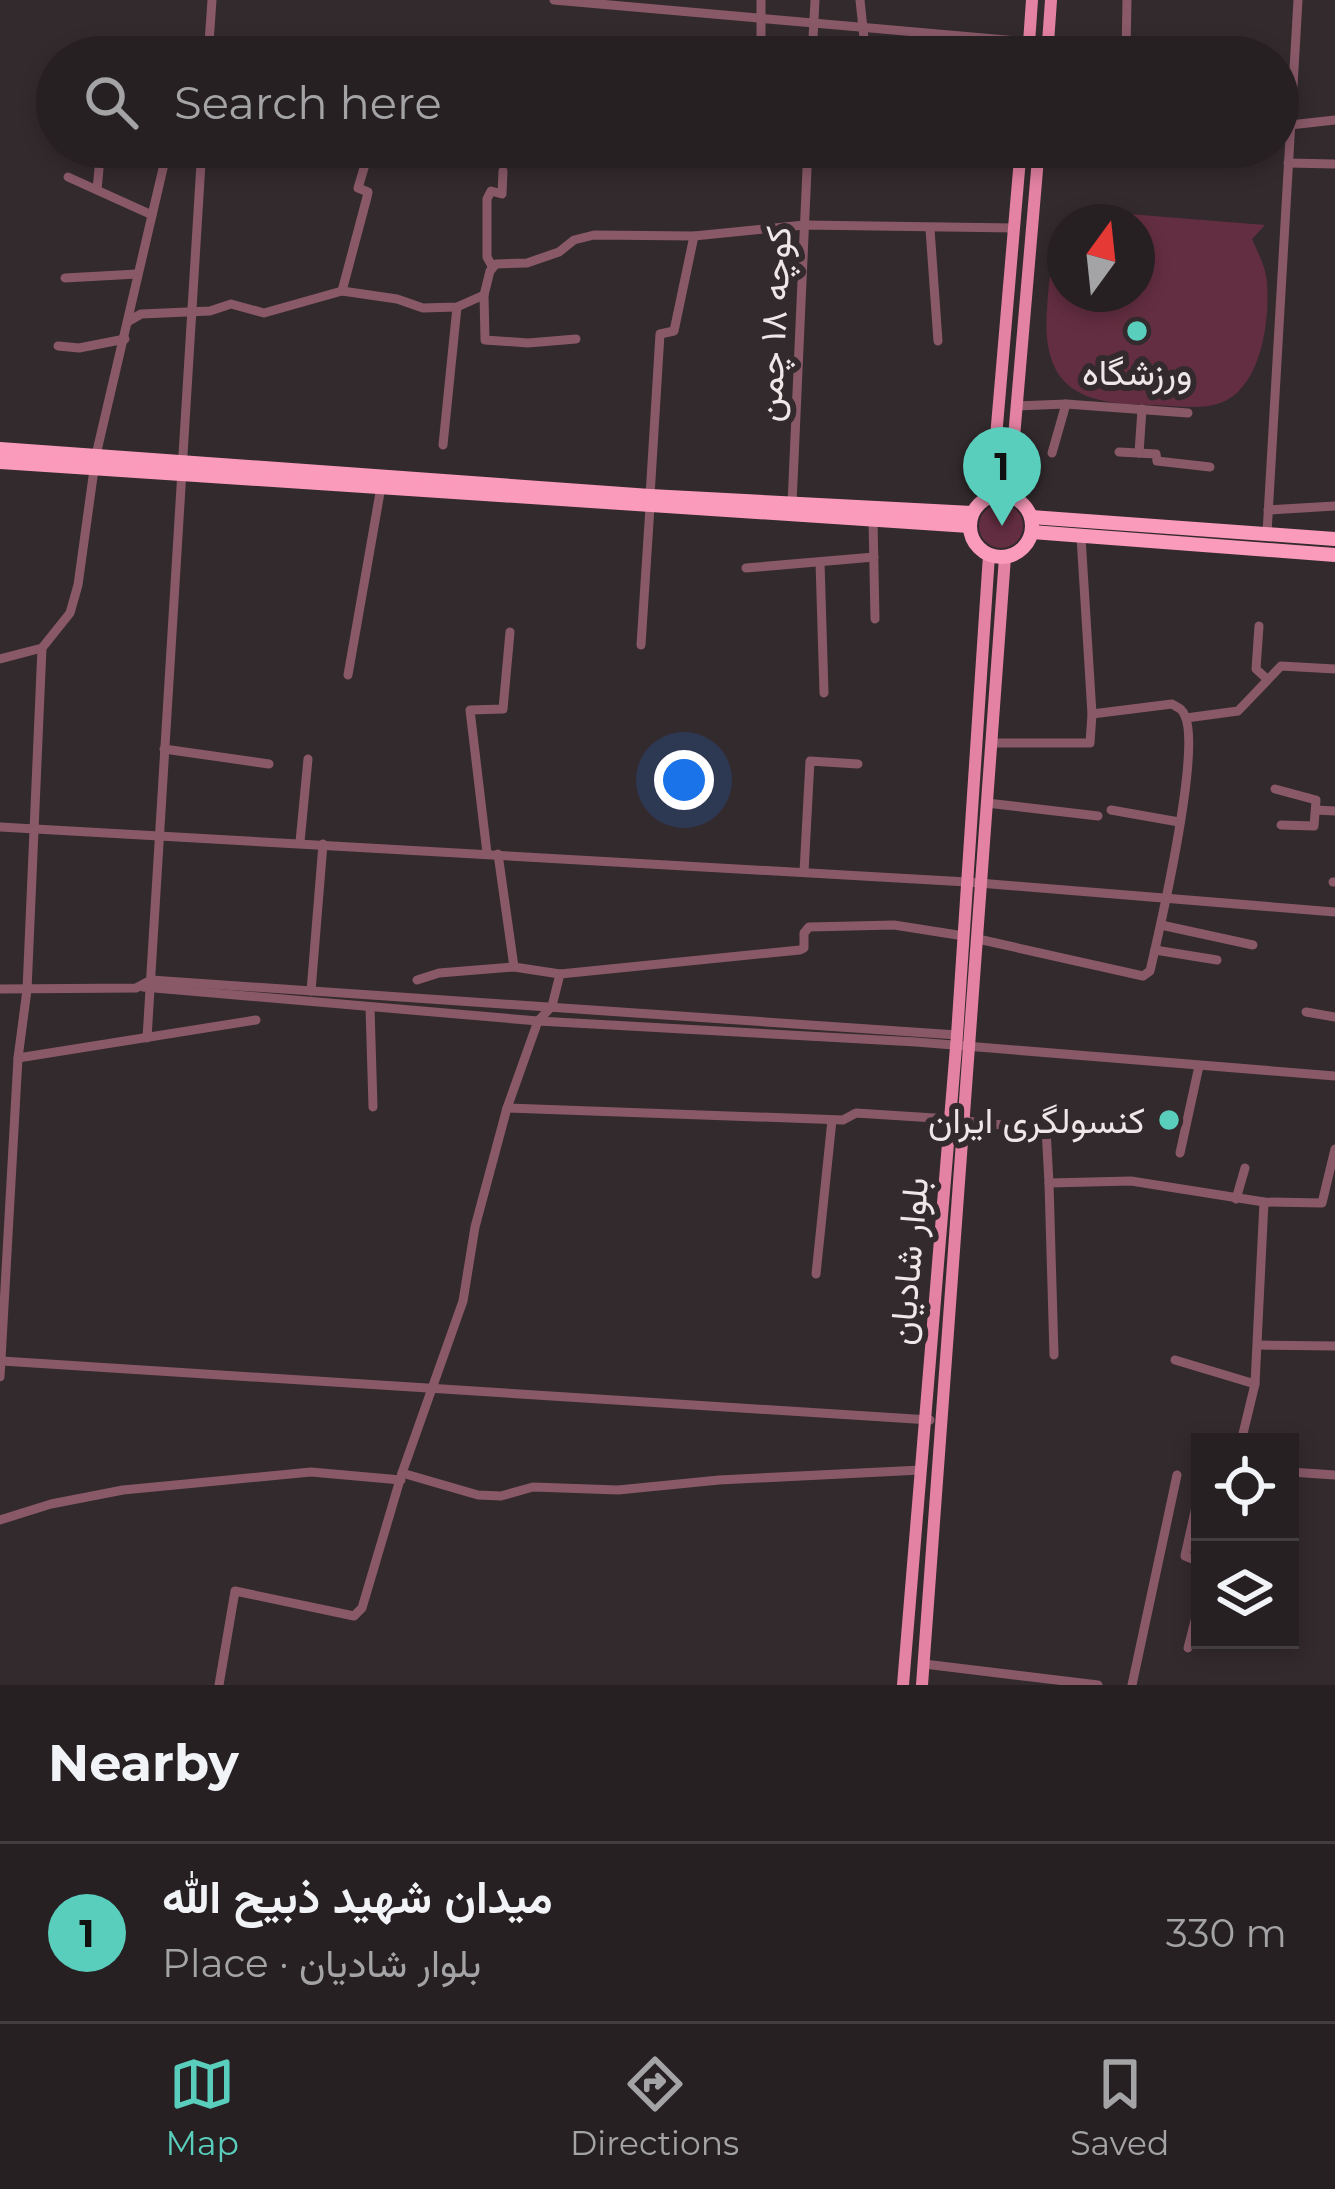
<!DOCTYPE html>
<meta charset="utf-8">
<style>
body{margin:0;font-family:Montserrat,Vazirmatn,sans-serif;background:#2e282a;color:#f1f3f6}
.controls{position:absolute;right:36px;bottom:36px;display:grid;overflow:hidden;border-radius:0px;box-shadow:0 6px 18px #0003}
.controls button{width:108px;height:108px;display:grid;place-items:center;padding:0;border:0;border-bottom:3px solid #423e40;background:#262022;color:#f1f3f6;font:60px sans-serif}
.compass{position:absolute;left:1047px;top:204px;width:108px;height:108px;border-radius:50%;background:#262022;box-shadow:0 6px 18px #0003;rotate:15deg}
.you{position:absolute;left:684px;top:780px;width:42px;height:42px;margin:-30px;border:9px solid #fff;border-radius:50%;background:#1a73e8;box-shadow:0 0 0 18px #1a73e833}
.badge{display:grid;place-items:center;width:78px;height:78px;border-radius:50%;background:#5acebc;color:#111;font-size:39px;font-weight:700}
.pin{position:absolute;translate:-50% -99px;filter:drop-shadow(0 3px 6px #0008)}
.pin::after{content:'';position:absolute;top:63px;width:42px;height:36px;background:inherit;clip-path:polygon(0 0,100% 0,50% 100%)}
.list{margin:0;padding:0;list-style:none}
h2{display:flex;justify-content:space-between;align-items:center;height:156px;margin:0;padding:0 48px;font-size:51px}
h2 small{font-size:39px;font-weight:400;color:#a4a3a5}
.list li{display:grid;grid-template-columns:78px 1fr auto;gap:36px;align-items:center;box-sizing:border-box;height:180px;padding:0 48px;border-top:3px solid #423e40}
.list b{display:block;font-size:45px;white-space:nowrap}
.list p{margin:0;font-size:39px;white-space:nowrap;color:#a4a3a5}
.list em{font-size:39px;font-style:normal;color:#a4a3a5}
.icon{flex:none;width:66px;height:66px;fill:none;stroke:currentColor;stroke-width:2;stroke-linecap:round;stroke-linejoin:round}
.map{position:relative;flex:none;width:1335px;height:1685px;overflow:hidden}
.search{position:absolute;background:#262022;box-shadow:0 6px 18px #0003;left:36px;right:36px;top:36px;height:132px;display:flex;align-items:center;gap:30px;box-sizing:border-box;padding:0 42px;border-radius:66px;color:#a4a3a5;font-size:45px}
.sheet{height:336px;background:#262022}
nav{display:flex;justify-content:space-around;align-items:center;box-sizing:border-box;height:168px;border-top:3px solid #423e40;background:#262022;font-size:33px;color:#a4a3a5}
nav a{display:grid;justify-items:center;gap:6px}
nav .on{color:#5acebc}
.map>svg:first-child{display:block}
</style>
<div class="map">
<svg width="1335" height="1685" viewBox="0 0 1335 1685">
<rect width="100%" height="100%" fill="#332a2d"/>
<g fill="#632e41">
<path d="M1079,210L1265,225L1252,239C1258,253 1266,267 1267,283C1270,321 1261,389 1220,403C1201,410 1175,406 1155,405C1083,405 1041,391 1047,309C1049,284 1049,260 1065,239V294H1137V222H1078Z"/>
<circle cx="1001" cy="526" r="22"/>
</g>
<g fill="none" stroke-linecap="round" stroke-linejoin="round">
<g stroke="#895968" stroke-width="9">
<polyline points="554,0 1198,57"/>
<polyline points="761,0 761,57"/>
<polyline points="860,0 866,57"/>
<polyline points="1126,51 1127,0"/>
<polyline points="208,57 212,0"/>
<polyline points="812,57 815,0"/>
<polyline points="1290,125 1335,120"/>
<polyline points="1288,163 1335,164"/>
<polyline points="68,177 152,215"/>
<polyline points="97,190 101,147"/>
<polyline points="930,229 938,341"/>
<polyline points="492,266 487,257 487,199 491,191 502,194 503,171"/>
<polyline points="65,278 137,274"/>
<polyline points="342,291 367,197 368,192 358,188 364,168"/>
<polyline points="484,295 485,340 528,343 576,339"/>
<polyline points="129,321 141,314 210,311 231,304 264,313 342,291 397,299 423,308 457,307 484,295 490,271 496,264 527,263 559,252 574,240 594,235 694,236 804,225 1015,228"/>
<polyline points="58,346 79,348 125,339"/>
<polyline points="1016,406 1066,404 1188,413"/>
<polyline points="443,445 457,307"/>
<polyline points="1119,452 1156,454 1157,461 1210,467"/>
<polyline points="1052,453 1066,404"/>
<polyline points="1139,453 1142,409"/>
<polyline points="650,496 660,334 674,331 694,236"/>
<polyline points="792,504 808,147"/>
<polyline points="1268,510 1335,506"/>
<polyline points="873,520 875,619"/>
<polyline points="1267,533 1298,0"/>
<polyline points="820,562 824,693"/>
<polyline points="746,568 874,557"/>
<polyline points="1259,626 1256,669 1267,679"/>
<polyline points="641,645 650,507"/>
<polyline points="0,659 42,648 70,613 78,585 96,455 168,147"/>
<polyline points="348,675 381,487"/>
<polyline points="1186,718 1238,711 1281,666 1335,669"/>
<polyline points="991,743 1090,743 1092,714"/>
<polyline points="164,749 269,764"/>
<polyline points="1275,789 1316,800 1314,826 1281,825"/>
<polyline points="987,803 1098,816"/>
<polyline points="1111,810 1179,822"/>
<polyline points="1316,810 1335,811"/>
<polyline points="0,827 967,882 1335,912"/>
<polyline points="300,842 308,759"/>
<polyline points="487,853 470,710 503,709 510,632"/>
<polyline points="498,854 514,967 560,974"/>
<polyline points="804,872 810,761 858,764"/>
<polyline points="1333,882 1335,882"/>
<polyline points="1161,925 1253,945"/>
<path d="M978,939L1143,976L1150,971C1160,928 1201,751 1185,716C1182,708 1178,708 1172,704L1092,714L1081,537"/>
<polyline points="1155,950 1217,960"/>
<polyline points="417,980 439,973 514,967"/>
<polyline points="143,987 538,1021 916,1042 1335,1076"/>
<polyline points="0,989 136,988 151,980 957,1035"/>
<polyline points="311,991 323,844"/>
<polyline points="370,1007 373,1107"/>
<polyline points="1306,1012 1335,1017"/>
<polyline points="147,1038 202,147"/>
<polyline points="18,1058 256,1020"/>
<polyline points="507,1108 843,1120 856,1113 950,1119"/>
<polyline points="964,1121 1089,1134"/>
<polyline points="1046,1129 1049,1183 1131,1181 1264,1202 1322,1203 1335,1149"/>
<polyline points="1180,1153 1199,1066"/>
<polyline points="1049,1183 1054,1355"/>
<polyline points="1236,1199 1245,1168"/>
<polyline points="816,1274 832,1120"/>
<polyline points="1258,1345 1335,1346"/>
<polyline points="1175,1360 1255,1384"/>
<polyline points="2,1361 930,1420"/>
<polyline points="0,1377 18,1058 27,990 42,648"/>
<polyline points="1241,1442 1255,1384 1264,1202"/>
<polyline points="1290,1472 1335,1475"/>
<polyline points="402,1473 478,1495 501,1496 533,1487 618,1490 719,1480 921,1470"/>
<polyline points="1200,1489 1185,1556 1200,1562"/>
<polyline points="0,1520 51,1504 123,1490 311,1472 401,1480"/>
<polyline points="1188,1648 1200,1601"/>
<polyline points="924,1664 1098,1685"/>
<polyline points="219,1685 235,1591 354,1616 362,1608 402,1473 463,1301 475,1227 507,1108 538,1021 552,1006 560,974 800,950 804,948 804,933 809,927 894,925 964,936"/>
<polyline points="1132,1685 1177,1475"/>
</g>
<g stroke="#e482a3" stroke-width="12">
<polyline points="1028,57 1032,0"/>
<polyline points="1047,57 1051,0"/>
<polyline points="991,495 1021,147"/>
<polyline points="1009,495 1039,147"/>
<polyline points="903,1685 957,1035 989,555"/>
<polyline points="922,1685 1005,557"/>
</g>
<g stroke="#fb9bbb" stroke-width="14">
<polyline points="0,449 650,496 972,513"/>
<polyline points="0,462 969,526"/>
<circle cx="1001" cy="526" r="31"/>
<polyline points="1031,517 1335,539"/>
<polyline points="1032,532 1335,555"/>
</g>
</g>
<g fill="#5acebc" stroke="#332a2d" stroke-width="4.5">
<circle cx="1137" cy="331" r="12"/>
<circle cx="1169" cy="1120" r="12"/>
</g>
<g text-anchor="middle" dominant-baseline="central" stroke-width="12" stroke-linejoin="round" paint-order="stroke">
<g font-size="36" fill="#ede7e8" stroke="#332a2d">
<text transform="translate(773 324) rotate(-87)">كوچه ١٨ چمن</text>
<text transform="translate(908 1261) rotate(-85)">بلوار شادیان</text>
</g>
<g font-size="36" fill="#ede7e8" stroke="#332a2d">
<text x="1137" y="372">ورزشگاه</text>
<text x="1145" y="1120" text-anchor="end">کنسولگری ایران</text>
</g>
</g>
</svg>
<div class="controls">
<button><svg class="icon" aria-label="locate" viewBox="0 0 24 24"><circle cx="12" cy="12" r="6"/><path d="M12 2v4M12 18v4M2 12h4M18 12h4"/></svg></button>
<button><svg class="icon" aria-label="layers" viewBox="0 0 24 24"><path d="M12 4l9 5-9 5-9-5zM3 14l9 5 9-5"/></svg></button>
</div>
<svg class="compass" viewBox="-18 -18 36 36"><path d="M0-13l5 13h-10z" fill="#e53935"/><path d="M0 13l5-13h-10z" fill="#a4a3a5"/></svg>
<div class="you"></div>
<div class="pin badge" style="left:1002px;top:526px">1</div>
<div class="search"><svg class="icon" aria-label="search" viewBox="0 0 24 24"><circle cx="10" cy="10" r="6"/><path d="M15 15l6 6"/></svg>Search here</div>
</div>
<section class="sheet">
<h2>Nearby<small></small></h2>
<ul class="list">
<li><span class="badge">1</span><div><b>میدان شهید ذبیح الله</b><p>Place · بلوار شادیان</p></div><em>330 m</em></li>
</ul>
</section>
<nav>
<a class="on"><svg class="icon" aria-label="map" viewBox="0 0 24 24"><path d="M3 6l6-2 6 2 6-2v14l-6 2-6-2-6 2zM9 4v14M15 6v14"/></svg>Map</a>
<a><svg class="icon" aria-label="directions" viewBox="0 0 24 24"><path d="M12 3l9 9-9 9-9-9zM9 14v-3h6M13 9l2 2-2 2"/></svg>Directions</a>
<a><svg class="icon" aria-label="saved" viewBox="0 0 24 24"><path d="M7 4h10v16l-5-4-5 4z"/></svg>Saved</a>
</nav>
